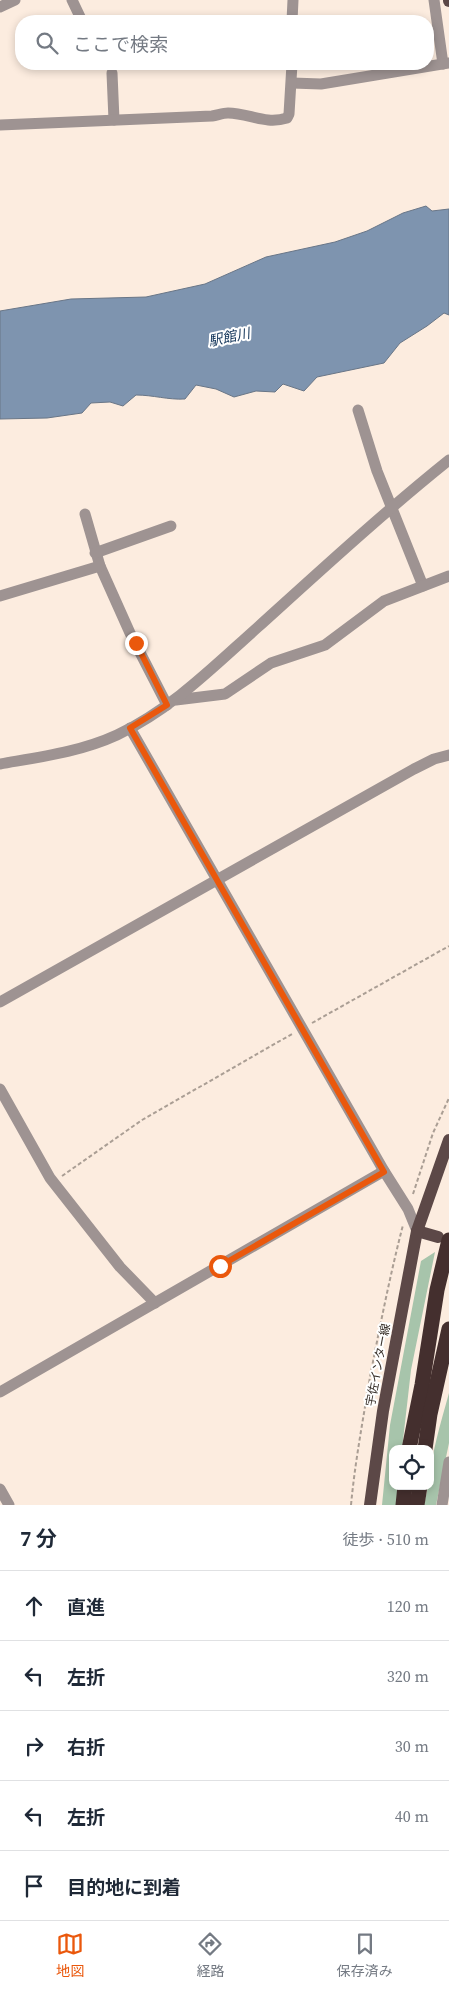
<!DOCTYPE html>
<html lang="ja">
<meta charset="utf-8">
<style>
body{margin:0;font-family:"Source Serif 4","Noto Sans JP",serif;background:#f6f6f7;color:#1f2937}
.controls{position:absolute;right:15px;bottom:15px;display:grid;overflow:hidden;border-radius:10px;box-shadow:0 2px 8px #0003}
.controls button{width:45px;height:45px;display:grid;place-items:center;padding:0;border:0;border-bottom:1px solid #e0e1e3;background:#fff;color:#1f2937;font:25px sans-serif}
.stop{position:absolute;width:15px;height:15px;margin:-11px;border:4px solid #ea580c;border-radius:50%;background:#fff}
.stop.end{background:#ea580c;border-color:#fff;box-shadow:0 1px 5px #0008}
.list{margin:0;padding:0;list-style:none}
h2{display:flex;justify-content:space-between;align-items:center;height:65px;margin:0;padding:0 20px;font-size:21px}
h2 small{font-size:16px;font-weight:400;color:#747a83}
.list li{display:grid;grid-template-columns:32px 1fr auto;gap:15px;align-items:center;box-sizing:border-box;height:70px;padding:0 20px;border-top:1px solid #e0e1e3}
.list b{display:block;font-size:19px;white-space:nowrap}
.list em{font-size:16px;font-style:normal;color:#747a83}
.icon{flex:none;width:28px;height:28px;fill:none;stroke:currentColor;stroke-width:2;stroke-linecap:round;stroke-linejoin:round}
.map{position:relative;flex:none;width:449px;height:1505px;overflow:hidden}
.search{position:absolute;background:#fff;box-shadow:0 2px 8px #0003;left:15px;right:15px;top:15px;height:55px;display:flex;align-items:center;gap:12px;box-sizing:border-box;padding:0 18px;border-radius:20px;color:#747a83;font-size:19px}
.sheet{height:415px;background:#fff}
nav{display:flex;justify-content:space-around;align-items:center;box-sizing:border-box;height:70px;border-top:1px solid #e0e1e3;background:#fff;font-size:14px;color:#747a83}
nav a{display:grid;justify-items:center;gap:2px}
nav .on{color:#ea580c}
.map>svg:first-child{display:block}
</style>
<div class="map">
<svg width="449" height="1505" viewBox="0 0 449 1505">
<rect width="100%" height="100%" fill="#fcecdf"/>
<g fill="#a7c4ab">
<polygon points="435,1252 411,1370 402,1449 393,1449 393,1486 398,1486 397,1505 382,1505 390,1425 421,1261"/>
<path d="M449,1393V1443L436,1505H424L428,1486H430C430,1455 441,1423 449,1393Z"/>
</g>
<path fill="#7e94af" stroke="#697687" d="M426,206L432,211L449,209V315L444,313L427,326L400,343L384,363L317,377L304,391L283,384L275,392L256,391L234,397L216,389L196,385L185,399C168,400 153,395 136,395L123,406L110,402L91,403L82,413L47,418L0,419V311L71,299L146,297L205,284L266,257L335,242L367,231L403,213Z"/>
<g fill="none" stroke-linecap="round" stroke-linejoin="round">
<g stroke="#aa9e94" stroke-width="2" stroke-dasharray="4 2.5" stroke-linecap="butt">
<polyline points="312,1023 449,946"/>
<polyline points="62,1176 142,1120 292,1034"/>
<polyline points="413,1194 433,1133 449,1098"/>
<path d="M351,1505C355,1462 363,1420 370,1377C380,1326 390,1275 403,1225"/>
</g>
<g stroke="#9e9392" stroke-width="11">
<polyline points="72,0 82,21"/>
<polyline points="434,0 443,64"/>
<polyline points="0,7 15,0"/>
<polyline points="292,21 293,0"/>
<polyline points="112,73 114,120"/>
<polyline points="292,83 321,84 449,63"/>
<path d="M0,125L212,116C218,115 223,113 228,113C249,113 265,125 287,118L289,114L292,64"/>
<polyline points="358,410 377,471 423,586"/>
<polyline points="85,514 100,566 130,633 167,705"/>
<polyline points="95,553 171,526"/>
<polyline points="0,596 100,566"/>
<polyline points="176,700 225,694 271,663 325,645 384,601 449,576"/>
<polyline points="130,728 384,1171 408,1209 417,1231"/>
<path d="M0,764C40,757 80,752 117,735C172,709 214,666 258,627C321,570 383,513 449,460"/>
<polyline points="0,1002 414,769 434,759 449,755"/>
<polyline points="0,1089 50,1178 120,1267 155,1303"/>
<polyline points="0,1392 384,1171"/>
<polyline points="0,1489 9,1505"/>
<polyline points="442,1505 449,1462"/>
</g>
<g stroke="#5c4847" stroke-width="12">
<polyline points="449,0 449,1"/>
<polyline points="417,1231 438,1237"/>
<polyline points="370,1505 383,1411 417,1231 449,1140"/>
</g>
<g stroke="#442f2e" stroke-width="15">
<polyline points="409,1449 422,1385 437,1290 449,1240"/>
<polyline points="425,1449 430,1414 449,1329"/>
<polyline points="403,1505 405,1486"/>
<polyline points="417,1505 420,1486"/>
</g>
</g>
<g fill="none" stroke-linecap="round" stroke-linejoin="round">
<polyline stroke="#ea580c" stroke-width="6" points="136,643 167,705 130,728 384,1172 220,1266"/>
</g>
<g text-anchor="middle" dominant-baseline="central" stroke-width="4" stroke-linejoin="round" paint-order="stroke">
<g font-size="12" fill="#38302a" stroke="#fff">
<text transform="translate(378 1365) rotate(-79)">宇佐インター線</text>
</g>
<g font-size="14" font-style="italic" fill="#113358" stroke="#fff">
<text transform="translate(229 337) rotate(-12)">駅館川</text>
</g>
</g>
</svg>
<div class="controls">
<button><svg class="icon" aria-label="locate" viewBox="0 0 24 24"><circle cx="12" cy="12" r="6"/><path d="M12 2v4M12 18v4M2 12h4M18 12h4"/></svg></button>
</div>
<div class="stop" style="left:220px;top:1266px"></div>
<div class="stop end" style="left:136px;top:643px"></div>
<div class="search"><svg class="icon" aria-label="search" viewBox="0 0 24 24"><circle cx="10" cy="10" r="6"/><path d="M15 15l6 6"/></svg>ここで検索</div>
</div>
<section class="sheet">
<h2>7 分<small>徒歩 · 510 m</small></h2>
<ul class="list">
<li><svg class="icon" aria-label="ahead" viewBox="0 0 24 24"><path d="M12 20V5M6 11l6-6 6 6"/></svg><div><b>直進</b></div><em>120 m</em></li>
<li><svg class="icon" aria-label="left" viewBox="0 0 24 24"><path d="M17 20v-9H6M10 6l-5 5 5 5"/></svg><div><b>左折</b></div><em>320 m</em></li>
<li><svg class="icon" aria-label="right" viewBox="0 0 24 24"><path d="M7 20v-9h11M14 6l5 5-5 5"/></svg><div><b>右折</b></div><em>30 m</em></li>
<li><svg class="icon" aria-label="left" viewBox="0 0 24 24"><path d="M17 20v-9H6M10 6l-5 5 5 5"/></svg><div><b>左折</b></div><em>40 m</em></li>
<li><svg class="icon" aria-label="arrive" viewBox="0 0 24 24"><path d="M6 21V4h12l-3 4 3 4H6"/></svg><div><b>目的地に到着</b></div></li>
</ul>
</section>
<nav>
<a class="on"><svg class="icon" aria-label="map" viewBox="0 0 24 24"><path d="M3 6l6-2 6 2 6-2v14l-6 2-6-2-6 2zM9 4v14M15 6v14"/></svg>地図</a>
<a><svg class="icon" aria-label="directions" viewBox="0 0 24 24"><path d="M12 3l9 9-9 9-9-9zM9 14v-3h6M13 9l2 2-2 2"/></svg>経路</a>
<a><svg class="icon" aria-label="saved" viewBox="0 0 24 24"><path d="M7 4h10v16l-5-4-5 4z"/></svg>保存済み</a>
</nav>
